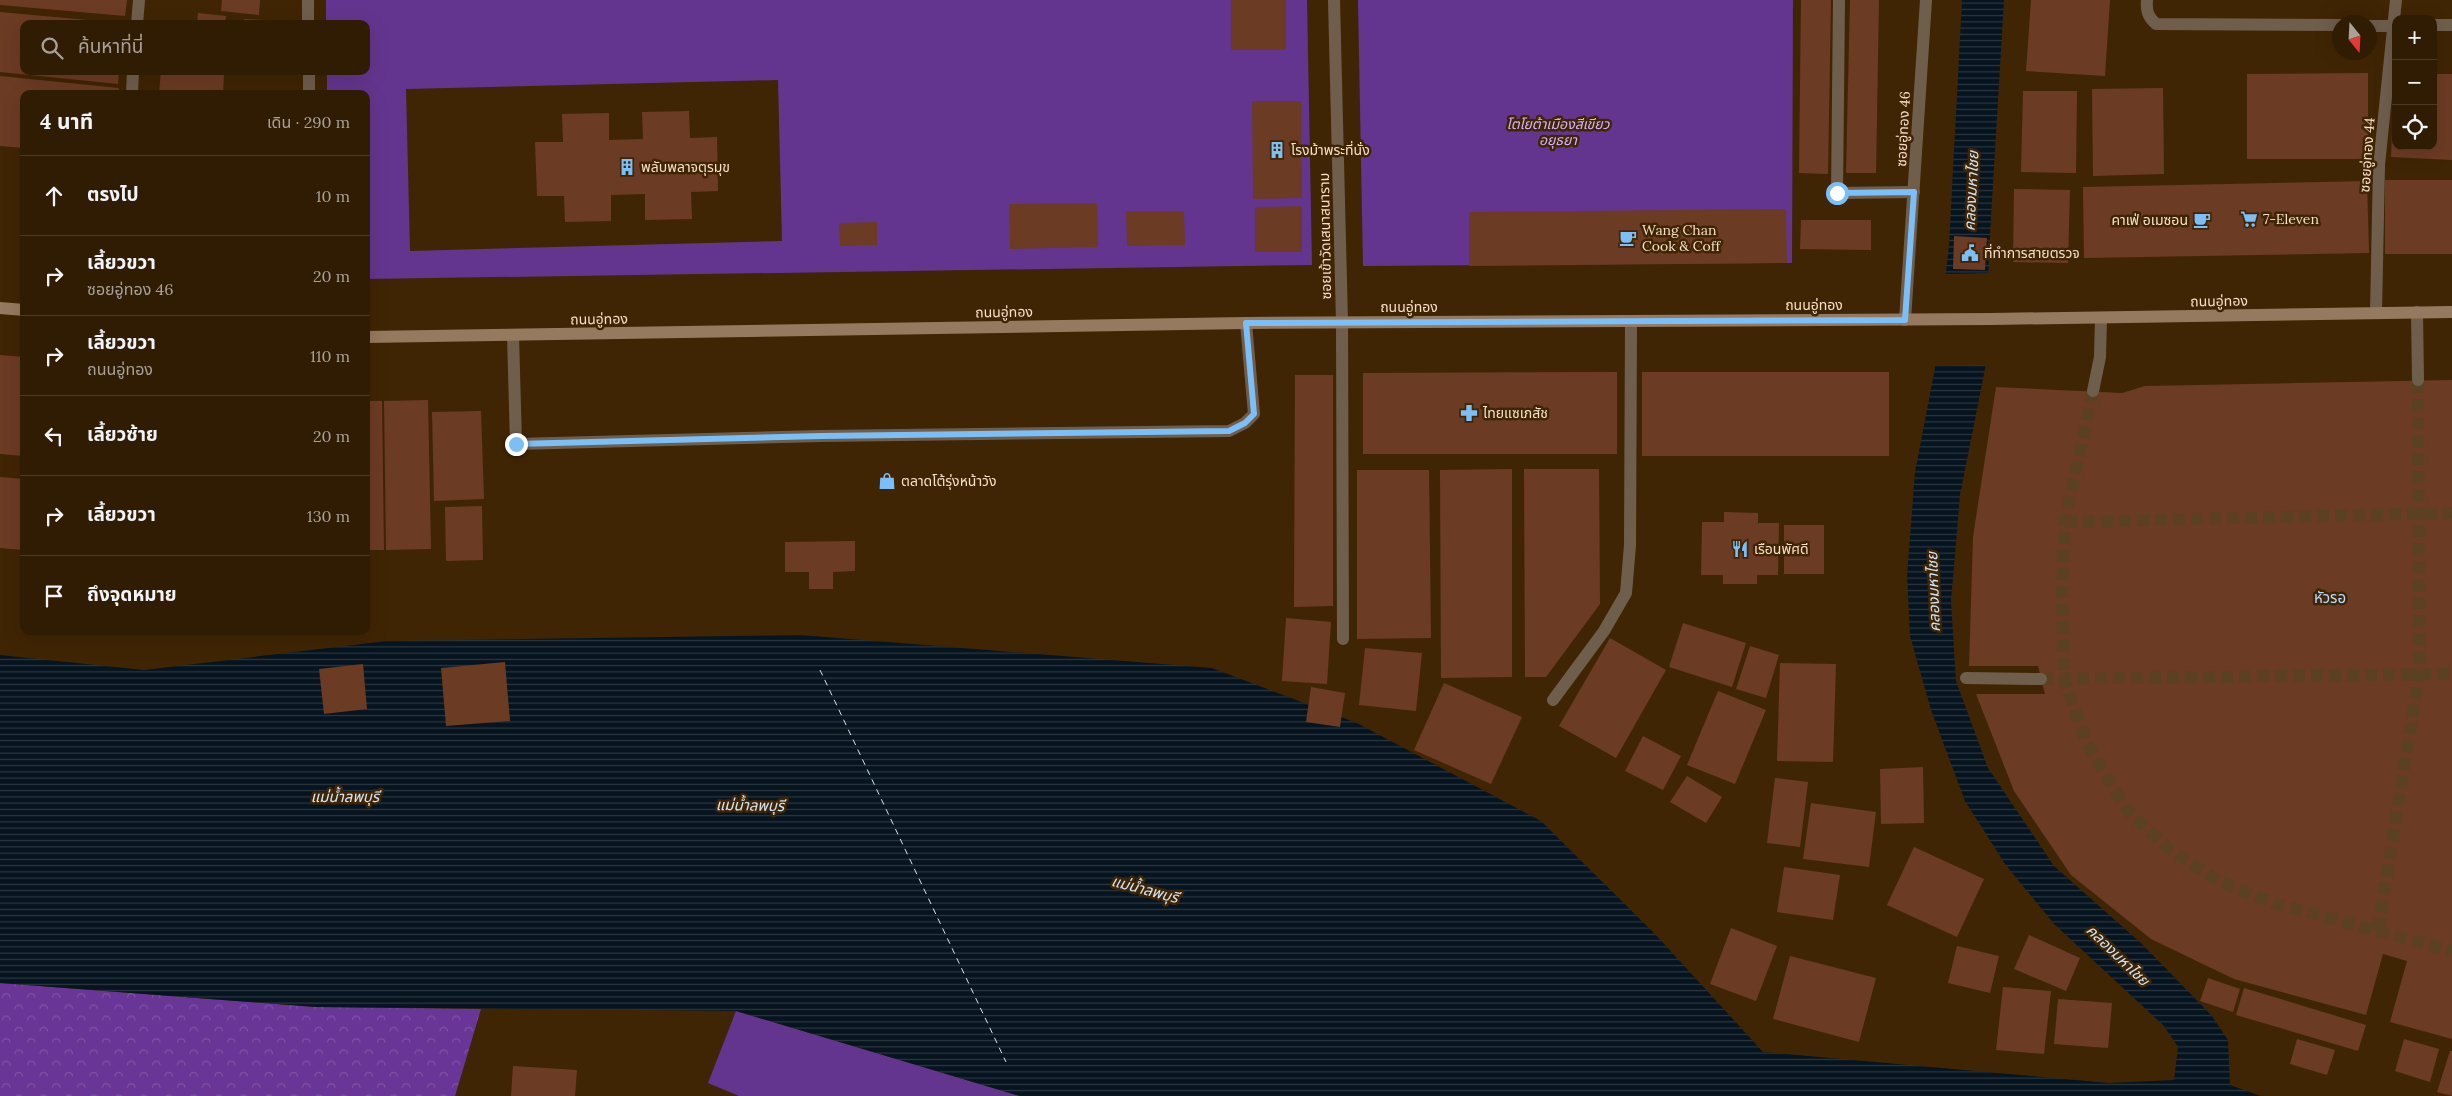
<!DOCTYPE html>
<html lang="th">
<meta charset="utf-8">
<style>
body{margin:0;font-family:Lora,"Noto Sans Thai",serif;background:#38250d;color:#f1f3f6}
.controls{position:absolute;right:15px;top:15px;display:grid;overflow:hidden;border-radius:10px;box-shadow:0 5px 20px #0002}
.controls button{width:45px;height:45px;display:grid;place-items:center;padding:0;border:0;border-bottom:1px solid #4b3a25;background:#301c03;color:#f1f3f6;font:25px sans-serif}
.compass{position:absolute;left:2332px;top:15px;width:45px;height:45px;border-radius:50%;background:#301c03;box-shadow:0 5px 20px #0002;rotate:162deg}
.stop{position:absolute;width:15px;height:15px;margin:-11px;border:4px solid #7abff8;border-radius:50%;background:#fff}
.stop.end{background:#7abff8;border-color:#fff;box-shadow:0 1px 5px #0008}
.list{margin:0;padding:0;list-style:none}
h2{display:flex;justify-content:space-between;align-items:center;height:65px;margin:0;padding:0 20px;font-size:21px}
h2 small{font-size:16px;font-weight:400;color:#a8a19a}
.list li{display:grid;grid-template-columns:32px 1fr auto;gap:15px;align-items:center;box-sizing:border-box;height:80px;padding:0 20px;border-top:1px solid #4b3a25}
.list b{display:block;font-size:19px;white-space:nowrap}
.list p{margin:0;font-size:16px;white-space:nowrap;color:#a8a19a}
.list em{font-size:16px;font-style:normal;color:#a8a19a}
.icon{flex:none;width:28px;height:28px;fill:none;stroke:currentColor;stroke-width:2;stroke-linecap:round;stroke-linejoin:round}
.map{position:relative;flex:none;width:2452px;height:1096px;overflow:hidden}
.search{position:absolute;background:#301c03;box-shadow:0 5px 20px #0002;left:20px;top:20px;width:350px;height:55px;display:flex;align-items:center;gap:12px;box-sizing:border-box;padding:0 18px;border-radius:10px;color:#a8a19a;font-size:19px}
.panel{position:absolute;background:#301c03;box-shadow:0 5px 20px #0002;left:20px;top:90px;width:350px;height:545px;border-radius:10px}
.map>svg:first-child{display:block}
</style>
<div class="map">
<svg width="2452" height="1096" viewBox="0 0 2452 1096">
<defs>
<pattern id="forest-crowns" width="20" height="18" patternUnits="userSpaceOnUse" patternTransform="scale(1.25)"><rect width="20" height="18" fill="#693697"/><path d="M2 6a3 3 0 1 1 6 0M12 15a3 3 0 1 1 6 0" fill="none" stroke="#7f53a4"/></pattern>
<pattern id="water-rules" width="6" height="5" patternUnits="userSpaceOnUse" patternTransform="scale(1.25)"><rect width="6" height="5" fill="#06141f"/><path d="M0 2.5h6" fill="none" stroke="#2b363e"/></pattern>
</defs>
<rect width="100%" height="100%" fill="#402504"/>
<g fill="#64358e" fill-rule="evenodd">
<path d="M326,0H1307L1312,265L366,279V94H327V71H366V24H326ZM778,80L782,241L410,251L406,89Z"/>
<polygon points="1358,0 1793,0 1792,263 1363,266"/>
<polygon points="736,1011 1020,1096 739,1096 708,1083"/>
</g>
<polygon fill="url(#forest-crowns)" points="0,983 316,1007 481,1009 455,1096 0,1096"/>
<polygon fill="url(#water-rules)" points="1962,0 2004,0 1989,252 1985,369 1960,495 1951,601 1956,681 1988,768 2054,866 2142,944 2212,1016 2228,1040 2230,1085 2261,1096 1020,1096 736,1011 316,1007 0,983 0,655 144,670 387,641 801,635 1212,668 1357,723 1541,821 1655,934 1763,1052 2109,1083 2174,1080 2178,1047 2164,1026 2054,924 2005,864 1965,801 1931,710 1910,636 1907,575 1915,472 1935,368 1949,245"/>
<polygon fill="#402504" points="1990,273 1988,365 1933,366 1943,274"/>
<g fill="none" stroke-linecap="round" stroke-linejoin="round">
<polyline stroke="#d0e7fb" stroke-width="1" stroke-dasharray="6 5" stroke-linecap="butt" points="820,670 1006,1062"/>
</g>
<g fill="#6c3b24">
<polygon points="0,0 127,0 125,16 0,5"/>
<polygon points="222,0 260,0 259,15 221,11"/>
<rect x="1231" y="0" width="55" height="50"/>
<polygon points="1801,0 1831,0 1828,174 1799,173"/>
<polygon points="1850,0 1879,0 1876,173 1846,173"/>
<polygon points="2031,0 2110,0 2105,76 2026,71"/>
<polygon points="0,12 110,22 24,24 24,71 119,71 118,84 0,72"/>
<polygon points="198,13 226,16 225,24 197,24"/>
<polygon points="244,19 268,20 267,24 244,24"/>
<polygon points="161,71 224,74 223,94 159,94"/>
<polygon points="2368,73 2368,159 2247,159 2247,74"/>
<polygon points="2433,74 2452,74 2452,160 2391,157 2394,76 2396,146 2433,146"/>
<polygon points="0,76 119,88 118,94 24,94 24,148 0,146"/>
<polygon points="2163,88 2164,174 2093,176 2092,89"/>
<polygon points="2023,91 2077,91 2076,173 2021,172"/>
<polygon points="1252,101 1301,101 1302,198 1253,199"/>
<polygon points="689,111 690,138 717,137 718,191 691,192 692,219 645,220 645,194 611,195 611,221 565,222 564,196 537,196 535,142 563,142 562,114 609,113 609,140 643,139 642,112"/>
<rect x="2385" y="180" width="67" height="74"/>
<polygon points="2367,181 2369,253 2084,258 2083,187"/>
<polygon points="2014,189 2070,190 2068,263 2013,262"/>
<polygon points="1097,203 1098,247 1010,249 1009,204"/>
<polygon points="1302,206 1302,252 1255,252 1255,207"/>
<polygon points="1786,209 1787,263 1469,266 1469,212"/>
<polygon points="1126,211 1184,211 1185,245 1127,246"/>
<polygon points="1801,220 1871,220 1871,250 1800,249"/>
<polygon points="877,222 877,245 840,246 839,223"/>
<polygon points="1954,236 1987,238 1985,270 1953,269"/>
<polygon points="0,355 24,357 24,456 0,454"/>
<polygon points="1617,372 1617,454 1363,454 1363,373"/>
<rect x="1642" y="372" width="247" height="84"/>
<polygon points="1295,375 1333,375 1333,606 1294,607"/>
<polygon points="2452,380 2452,1039 2390,1022 2407,961 2383,954 2366,1015 2234,979 2151,939 2071,875 2014,791 1976,694 2045,694 2038,666 1969,666 1973,537 1996,387 2122,393 2145,386"/>
<polygon points="428,400 431,549 386,550 384,401"/>
<polygon points="366,401 382,401 384,550 366,550"/>
<polygon points="481,411 484,499 434,501 432,412"/>
<polygon points="1512,469 1512,677 1441,678 1440,470"/>
<polygon points="1524,469 1599,469 1600,604 1546,677 1525,677"/>
<polygon points="1357,470 1429,470 1431,638 1357,639"/>
<polygon points="0,477 24,479 24,550 0,548"/>
<polygon points="482,506 483,560 446,561 445,507"/>
<polygon points="1724,512 1758,513 1758,523 1779,523 1778,575 1757,575 1757,584 1723,584 1723,575 1701,575 1702,522 1724,522"/>
<rect x="1784" y="525" width="40" height="49"/>
<polygon points="855,541 855,571 833,572 833,589 809,589 809,572 785,572 785,542"/>
<polygon points="1286,618 1331,622 1327,684 1282,681"/>
<polygon points="1683,623 1746,643 1732,687 1669,667"/>
<polygon points="1610,638 1666,670 1616,758 1559,726"/>
<polygon points="1750,646 1779,655 1766,698 1736,689"/>
<polygon points="1365,648 1422,653 1416,711 1359,705"/>
<polygon points="505,662 510,721 446,726 441,668"/>
<polygon points="1780,663 1836,664 1833,762 1777,761"/>
<polygon points="363,664 367,709 324,714 319,669"/>
<polygon points="1444,683 1522,717 1491,784 1414,750"/>
<polygon points="1311,687 1345,693 1340,727 1306,722"/>
<polygon points="1718,691 1766,710 1735,784 1687,765"/>
<polygon points="1643,736 1681,756 1663,790 1625,771"/>
<polygon points="1923,767 1924,823 1881,824 1880,769"/>
<polygon points="1687,776 1722,797 1706,823 1670,802"/>
<polygon points="1775,778 1808,782 1800,847 1767,843"/>
<polygon points="1811,803 1876,812 1869,867 1803,859"/>
<polygon points="1914,847 1984,879 1957,937 1887,905"/>
<polygon points="1784,867 1840,875 1833,920 1777,912"/>
<polygon points="1731,928 1777,946 1756,1001 1710,984"/>
<polygon points="2029,935 2080,958 2066,991 2014,969"/>
<polygon points="1957,946 1999,956 1990,993 1948,983"/>
<polygon points="1790,956 1876,978 1859,1042 1773,1019"/>
<polygon points="2208,978 2240,989 2233,1012 2200,1001"/>
<polygon points="2003,987 2051,991 2044,1054 1996,1050"/>
<polygon points="2244,988 2366,1025 2358,1051 2236,1015"/>
<polygon points="2058,999 2112,1003 2108,1048 2054,1044"/>
<polygon points="2297,1039 2335,1050 2327,1075 2290,1064"/>
<polygon points="2404,1039 2439,1049 2430,1082 2395,1071"/>
<polygon points="2450,1051 2452,1051 2452,1096 2437,1092"/>
<polygon points="513,1066 577,1070 575,1096 511,1096"/>
</g>
<g fill="none" stroke-linecap="round" stroke-linejoin="round">
<g stroke="#5b4122" stroke-width="12" stroke-dasharray="12 6" stroke-linecap="butt">
<polyline points="2093,391 2065,522 2062,594 2064,679 2087,744 2127,810 2169,849 2218,881 2274,903 2452,951"/>
<polyline points="2065,522 2452,513"/>
<polyline points="2041,679 2452,674"/>
<polyline points="2378,930 2419,675 2418,380"/>
</g>
<g stroke="#705e4d" stroke-width="12">
<polyline points="1839,0 1837,193 1914,192"/>
<polyline points="137,24 139,0"/>
<polyline points="132,94 133,71"/>
<polyline points="513,335 516,444 821,436 1229,431 1245,423 1254,414 1246,323"/>
</g>
<g stroke="#705e4d" stroke-width="12">
<polyline points="2417,312 2418,380"/>
<polyline points="2093,391 2100,357 2101,318"/>
<polyline points="1966,678 2041,679"/>
</g>
<g stroke="#705e4d" stroke-width="12">
<polyline points="308,0 308,24"/>
<polyline points="1334,0 1342,322 1343,639"/>
<path d="M2147,0C2146,11 2148,17 2156,24L2340,25"/>
<polyline points="2433,25 2452,25"/>
<polyline points="2370,26 2396,26"/>
<polyline points="309,71 309,94"/>
<polyline points="2376,313 2379,165 2396,0"/>
<polyline points="1905,320 1926,0"/>
<polyline points="1553,700 1604,631 1626,593 1630,545 1631,321"/>
</g>
<g stroke="#967a5f" stroke-width="12">
<polyline points="0,308 24,310"/>
<polyline points="366,337 1246,323 1991,319 2452,312"/>
</g>
</g>
<g fill="none" stroke-linecap="round" stroke-linejoin="round">
<polyline stroke="#7abff8" stroke-width="6" points="516,444 821,436 1229,431 1245,423 1254,414 1246,323 1905,320 1914,192 1837,193"/>
</g>
<defs>
<g id="building-bare" transform="scale(1.35)"><path d="M-4-6H4V6H1V3H-1V6H-4ZM-2.5-4.3h1.7v1.8h-1.7ZM.8-4.3h1.7v1.8H.8ZM-2.5-1h1.7V.8h-1.7ZM.8-1h1.7V.8H.8Z" fill="#7abff8" stroke="#402504" stroke-width="2.5" paint-order="stroke"/></g>
<g id="supermarket-bare" transform="scale(1.35)"><path d="M-6-5.5h2.5l.6 2H6L4.5 2H-2.5L-4.4-4H-6ZM-1.5 3.2a1.3 1.3 0 1 0 .1 0ZM3 3.2a1.3 1.3 0 1 0 .1 0Z" fill="#7abff8" stroke="#402504" stroke-width="2.5" paint-order="stroke"/></g>
<g id="cafe-bare" transform="scale(1.35)"><path d="M-5.5-4.5H6V0H3Q3 3.5 0 3.5H-2.5Q-5.5 3.5-5.5 0ZM3-3.2v2h1.7v-2ZM-6 4.5H4V6H-6Z" fill="#7abff8" stroke="#402504" stroke-width="2.5" paint-order="stroke"/></g>
<g id="civic-bare" transform="scale(1.35)"><path d="M-.6-6.5H3V-4.5H.6V-3L4-1V1h2V6H-6V1h2V-1L-.6-3ZM-1.2 2.5V6h2.4V2.5Z" fill="#7abff8" stroke="#402504" stroke-width="2.5" paint-order="stroke"/></g>
<g id="pharmacy-bare" transform="scale(1.35)"><path d="M-2-6h4v4h4v4h-4v4h-4v-4h-4v-4h4Z" fill="#7abff8" stroke="#402504" stroke-width="2.5" paint-order="stroke"/></g>
<g id="shop-bare" transform="scale(1.35)"><path d="M-5-2.5h2.3a2.7 3.5 0 0 1 5.4 0H5L5.5 6h-11ZM-1.5-2.5h3a1.5 2.3 0 0 0-3 0Z" fill="#7abff8" stroke="#402504" stroke-width="2.5" paint-order="stroke"/></g>
<g id="restaurant-bare" transform="scale(1.35)"><path d="M-5-6h1v4h1v-4h1v4h1v-4h1v5L-1.5 .5V6h-2V.5L-5-1ZM5-6V6H3V1.5H1.5Q1.5-4 5-6Z" fill="#7abff8" stroke="#402504" stroke-width="2.5" paint-order="stroke"/></g>
</defs>
<g fill-rule="evenodd">
<use href="#building-bare" x="1277" y="150"/>
<use href="#building-bare" x="627" y="167"/>
<use href="#supermarket-bare" x="2249" y="219"/>
<use href="#cafe-bare" x="2202" y="220"/>
<use href="#cafe-bare" x="1628" y="238"/>
<use href="#civic-bare" x="1970" y="253"/>
<use href="#pharmacy-bare" x="1469" y="413"/>
<use href="#shop-bare" x="887" y="481"/>
<use href="#restaurant-bare" x="1740" y="549"/>
</g>
<g text-anchor="middle" dominant-baseline="central" stroke-width="5" stroke-linejoin="round" paint-order="stroke">
<g font-size="14" font-style="italic" fill="#d6b3ff" stroke="#402504">
<text x="1558" y="124">โตโยต้าเมืองสีเขียว<tspan x="1558" dy="16">อยุธยา</tspan></text>
</g>
<g font-size="14" fill="#f7dfca" stroke="#402504">
<text transform="translate(1903 129) rotate(-87)">ซอยอู่ทอง 46</text>
<text transform="translate(2367 155) rotate(-86)">ซอยอู่ทอง 44</text>
<text transform="translate(1325 236) rotate(-91)">ซอยเข้าวัดเสนาสนาราม</text>
<text transform="translate(2219 301) rotate(-1)">ถนนอู่ทอง</text>
<text x="1814" y="305">ถนนอู่ทอง</text>
<text x="1409" y="307">ถนนอู่ทอง</text>
<text transform="translate(1004 312) rotate(-1)">ถนนอู่ทอง</text>
<text transform="translate(599 319) rotate(-1)">ถนนอู่ทอง</text>
</g>
<g font-size="14" fill="#f7dfca" stroke="#402504" text-anchor="start">
<text x="1291" y="150">โรงม้าพระที่นั่ง</text>
<text x="641" y="167">พลับพลาจตุรมุข</text>
<text x="2263" y="219">7-Eleven</text>
<text x="2188" y="220" text-anchor="end">คาเฟ่ อเมซอน</text>
<text x="1642" y="230">Wang Chan<tspan x="1642" dy="16">Cook &amp; Coff</tspan></text>
<text x="1984" y="253">ที่ทำการสายตรวจ</text>
<text x="1483" y="413">ไทยแซเภสัช</text>
<text x="901" y="481">ตลาดโต้รุ่งหน้าวัง</text>
<text x="1754" y="549">เรือนพัศดี</text>
</g>
<g font-size="15" font-style="italic" fill="#d0e7fb" stroke="#402504">
<text transform="translate(1971 191) rotate(-87)">คลองมหาไชย</text>
<text transform="translate(1933 592) rotate(-92)">คลองมหาไชย</text>
<text x="345" y="796">แม่น้ำลพบุรี</text>
<text transform="translate(750 805) rotate(1)">แม่น้ำลพบุรี</text>
<text transform="translate(1145 889) rotate(15)">แม่น้ำลพบุรี</text>
<text transform="translate(2118 955) rotate(44)">คลองมหาไชย</text>
</g>
<g font-size="15" fill="#b8ddfd" stroke="#402504">
<text x="2330" y="597">หัวรอ</text>
</g>
</g>
</svg>
<div class="controls">
<button>+</button>
<button>−</button>
<button><svg class="icon" aria-label="locate" viewBox="0 0 24 24"><circle cx="12" cy="12" r="6"/><path d="M12 2v4M12 18v4M2 12h4M18 12h4"/></svg></button>
</div>
<svg class="compass" viewBox="-18 -18 36 36"><path d="M0-13l5 13h-10z" fill="#e53935"/><path d="M0 13l5-13h-10z" fill="#a8a19a"/></svg>
<div class="stop" style="left:1837px;top:193px"></div>
<div class="stop end" style="left:516px;top:444px"></div>
<div class="search"><svg class="icon" aria-label="search" viewBox="0 0 24 24"><circle cx="10" cy="10" r="6"/><path d="M15 15l6 6"/></svg>ค้นหาที่นี่</div>
<section class="panel">
<h2>4 นาที<small>เดิน · 290 m</small></h2>
<ul class="list">
<li><svg class="icon" aria-label="ahead" viewBox="0 0 24 24"><path d="M12 20V5M6 11l6-6 6 6"/></svg><div><b>ตรงไป</b></div><em>10 m</em></li>
<li><svg class="icon" aria-label="right" viewBox="0 0 24 24"><path d="M7 20v-9h11M14 6l5 5-5 5"/></svg><div><b>เลี้ยวขวา</b><p>ซอยอู่ทอง 46</p></div><em>20 m</em></li>
<li><svg class="icon" aria-label="right" viewBox="0 0 24 24"><path d="M7 20v-9h11M14 6l5 5-5 5"/></svg><div><b>เลี้ยวขวา</b><p>ถนนอู่ทอง</p></div><em>110 m</em></li>
<li><svg class="icon" aria-label="left" viewBox="0 0 24 24"><path d="M17 20v-9H6M10 6l-5 5 5 5"/></svg><div><b>เลี้ยวซ้าย</b></div><em>20 m</em></li>
<li><svg class="icon" aria-label="right" viewBox="0 0 24 24"><path d="M7 20v-9h11M14 6l5 5-5 5"/></svg><div><b>เลี้ยวขวา</b></div><em>130 m</em></li>
<li><svg class="icon" aria-label="arrive" viewBox="0 0 24 24"><path d="M6 21V4h12l-3 4 3 4H6"/></svg><div><b>ถึงจุดหมาย</b></div></li>
</ul>
</section>
</div>
